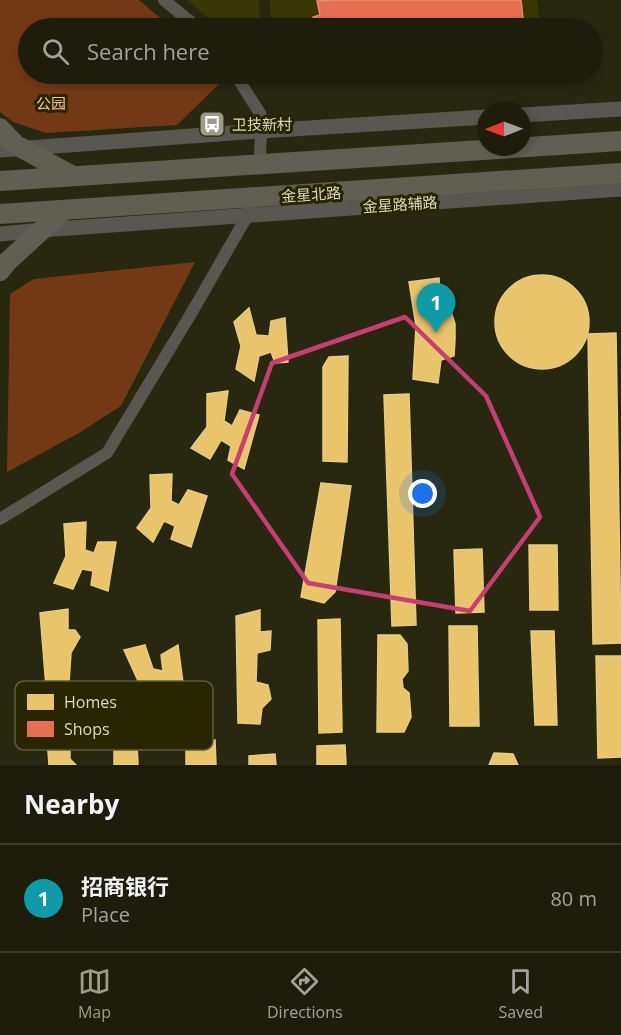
<!DOCTYPE html>
<meta charset="utf-8">
<style>
body{margin:0;font-family:"Open Sans","Noto Sans SC",sans-serif;background:#262615;color:#f1f3f6}
.compass{position:absolute;left:477px;top:102px;width:54px;height:54px;border-radius:50%;background:#1e1d0c;box-shadow:0 3px 9px #0003;rotate:269deg}
.you{position:absolute;left:423px;top:494px;width:21px;height:21px;margin:-15px;border:4px solid #fff;border-radius:50%;background:#1a73e8;box-shadow:0 0 0 9px #1a73e833}
.badge{display:grid;place-items:center;width:39px;height:39px;border-radius:50%;background:#9c9c86;color:#fff;font-size:20px;font-weight:700}
.pin{position:absolute;translate:-50% -50px;filter:drop-shadow(0 2px 3px #0008)}
.pin::after{content:'';position:absolute;top:32px;width:21px;height:18px;background:inherit;clip-path:polygon(0 0,100% 0,50% 100%)}
.list{margin:0;padding:0;list-style:none}
h2{display:flex;justify-content:space-between;align-items:center;height:78px;margin:0;padding:0 24px;font-size:26px}
h2 small{font-size:20px;font-weight:400;color:#a1a29d}
.list li{display:grid;grid-template-columns:39px 1fr auto;gap:18px;align-items:center;box-sizing:border-box;height:108px;padding:0 24px;border-top:2px solid #3c3b2d}
.list b{display:block;font-size:22px;white-space:nowrap}
.list p{margin:0;font-size:20px;white-space:nowrap;color:#a1a29d}
.list em{font-size:20px;font-style:normal;color:#a1a29d}
.icon{flex:none;width:33px;height:33px;fill:none;stroke:currentColor;stroke-width:2;stroke-linecap:round;stroke-linejoin:round}
.map{position:relative;flex:none;width:621px;height:765px;overflow:hidden}
.search{position:absolute;background:#1e1d0c;box-shadow:0 3px 9px #0003;left:18px;right:18px;top:18px;height:66px;display:flex;align-items:center;gap:15px;box-sizing:border-box;padding:0 21px;border-radius:33px;color:#a1a29d;font-size:22px}
.sheet{height:186px;background:#1e1d0c}
nav{display:flex;justify-content:space-around;align-items:center;box-sizing:border-box;height:84px;border-top:2px solid #3c3b2d;background:#1e1d0c;font-size:16px;color:#a1a29d}
nav a{display:grid;justify-items:center;gap:3px}
nav .on{color:#9c9c86}
.map>svg:first-child{display:block}
</style>
<div class="map">
<svg width="621" height="765" viewBox="0 0 621 765">
<rect width="100%" height="100%" fill="#282710"/>
<g fill="#393705">
<polygon points="187,0 259,0 260,28 220,28"/>
<polygon points="270,0 537,0 540,28 271,28"/>
</g>
<g fill="#733915">
<polygon points="0,0 139,0 172,28 28,28 28,74 217,74 223,80 177,125 46,133 13,122 0,112"/>
<polygon points="195,262 121,406 79,433 7,472 10,294 34,279"/>
</g>
<g fill="#e9c46a" stroke="#e5cb85" stroke-width="1.5">
<circle cx="542" cy="322" r="47"/>
<polygon points="439,278 441,312 451,311 455,324 455,339 454,356 441,360 438,383 413,379 416,326 409,282"/>
<polygon points="249,308 256,335 269,336 271,321 285,318 288,362 275,363 271,352 259,356 254,381 236,369 241,346 234,322"/>
<polygon points="616,333 621,643 593,644 588,334"/>
<polygon points="348,356 347,462 323,461 323,367 329,357"/>
<polygon points="228,391 224,421 232,426 240,410 259,415 244,469 228,460 231,446 221,440 210,459 191,448 207,427 207,394"/>
<polygon points="409,394 416,625 392,626 384,395"/>
<polygon points="172,474 171,501 179,505 188,490 207,496 191,547 171,539 175,526 164,521 153,542 137,528 151,508 150,475"/>
<polygon points="321,483 351,486 335,592 324,603 301,597"/>
<polygon points="86,522 85,550 94,553 98,542 116,542 108,591 91,585 93,571 82,569 73,589 54,583 66,556 64,524"/>
<polygon points="529,545 557,545 558,610 530,610"/>
<polygon points="482,549 484,612 456,613 454,550"/>
<polygon points="68,609 68,630 75,630 80,637 71,653 69,683 77,690 79,705 71,725 49,724 40,613"/>
<polygon points="260,610 260,632 271,631 270,650 257,653 256,682 268,685 271,699 262,708 260,724 238,723 236,616"/>
<polygon points="340,619 342,732 319,733 318,620"/>
<polygon points="449,626 477,626 479,726 450,726"/>
<polygon points="531,631 554,631 557,725 535,725"/>
<polygon points="378,635 400,635 407,644 408,671 402,679 403,688 409,693 411,717 404,732 377,732"/>
<polygon points="145,645 153,669 163,671 161,655 178,645 185,698 167,700 165,689 155,691 155,709 135,704 139,683 124,650"/>
<polygon points="596,656 621,656 621,757 598,758"/>
<polygon points="215,740 216,765 186,765 186,742"/>
<polygon points="70,744 70,759 76,765 49,765 48,751"/>
<polygon points="137,745 138,765 114,765 114,747"/>
<polygon points="345,745 346,765 317,765 317,746"/>
<polygon points="494,753 513,754 518,765 489,765"/>
<polygon points="275,754 276,765 249,765 249,756"/>
</g>
<polygon fill="#e76f51" stroke="#e38f74" stroke-width="1.5" points="334,0 521,0 524,28 313,28 313,17 320,15 317,1"/>
<g fill="none" stroke-linecap="round" stroke-linejoin="round">
<g stroke="#585850" stroke-width="12">
<polyline points="164,0 198,28"/>
<polyline points="235,74 261,115 260,164"/>
<polyline points="0,519 107,453 192,312 250,211"/>
</g>
<g stroke="#585850" stroke-width="15">
<polyline points="522,115 621,109"/>
<polyline points="0,150 260,131 486,117"/>
<polyline points="0,234 41,230 621,189"/>
</g>
<g stroke="#605f52" stroke-width="20">
<polyline points="0,128 16,145 73,176"/>
<polyline points="0,181 621,141"/>
<polyline points="0,214 621,173"/>
<polyline points="0,271 7,262 64,210"/>
</g>
</g>
<path fill="none" stroke="#c73f70" stroke-width="4.5" stroke-linejoin="round" d="M405,317L486,396L540,517L470,611L308,583L232,474L272,363Z"/>
<defs>
<g id="bus-square" transform="scale(1.35)"><rect x="-9" y="-9" width="18" height="18" rx="4" fill="#9c9c86" stroke="#282600"/><path d="M-5-6H5V4H4V6H2V4H-2V6H-4V4H-5ZM-3.5-4V0h7V-4ZM-3.5 1.2v1.5H-2V1.2ZM2 1.2v1.5H3.5V1.2Z" fill="#fff"/></g>
</defs>
<g fill-rule="evenodd">
<use href="#bus-square" x="212" y="124"/>
</g>
<g text-anchor="middle" dominant-baseline="central" stroke-width="6" stroke-linejoin="round" paint-order="stroke">
<g font-size="15" fill="#f8c2a9" stroke="#282600">
<text x="51" y="103">公园</text>
</g>
<g font-size="15" fill="#dbdbc5" stroke="#282600" text-anchor="start">
<text x="232" y="124">卫技新村</text>
</g>
<g font-size="15" fill="#dbdbc5" stroke="#282600">
<text transform="translate(311 194) rotate(-4)">金星北路</text>
<text transform="translate(400 204) rotate(-4)">金星路辅路</text>
</g>
</g>
<rect x="15" y="681" width="198" height="69" rx="9" fill="#282600" stroke="#5e5c3b" stroke-width="1.5"/>
<rect x="27" y="694" width="27" height="16" fill="#e9c46a"/>
<rect x="27" y="721" width="27" height="16" fill="#e76f51"/>
<g font-size="16" fill="#dbdbc5">
<text x="64" y="708">Homes</text>
<text x="64" y="735">Shops</text>
</g>
</svg>
<svg class="compass" viewBox="-18 -18 36 36"><path d="M0-13l5 13h-10z" fill="#e53935"/><path d="M0 13l5-13h-10z" fill="#a1a29d"/></svg>
<div class="you"></div>
<div class="pin badge" style="left:436px;top:333px;background:#0f9aa8">1</div>
<div class="search"><svg class="icon" aria-label="search" viewBox="0 0 24 24"><circle cx="10" cy="10" r="6"/><path d="M15 15l6 6"/></svg>Search here</div>
</div>
<section class="sheet">
<h2>Nearby<small></small></h2>
<ul class="list">
<li><span class="badge" style="background:#0f9aa8">1</span><div><b>招商银行</b><p>Place</p></div><em>80 m</em></li>
</ul>
</section>
<nav>
<a class="on"><svg class="icon" aria-label="map" viewBox="0 0 24 24"><path d="M3 6l6-2 6 2 6-2v14l-6 2-6-2-6 2zM9 4v14M15 6v14"/></svg>Map</a>
<a><svg class="icon" aria-label="directions" viewBox="0 0 24 24"><path d="M12 3l9 9-9 9-9-9zM9 14v-3h6M13 9l2 2-2 2"/></svg>Directions</a>
<a><svg class="icon" aria-label="saved" viewBox="0 0 24 24"><path d="M7 4h10v16l-5-4-5 4z"/></svg>Saved</a>
</nav>
